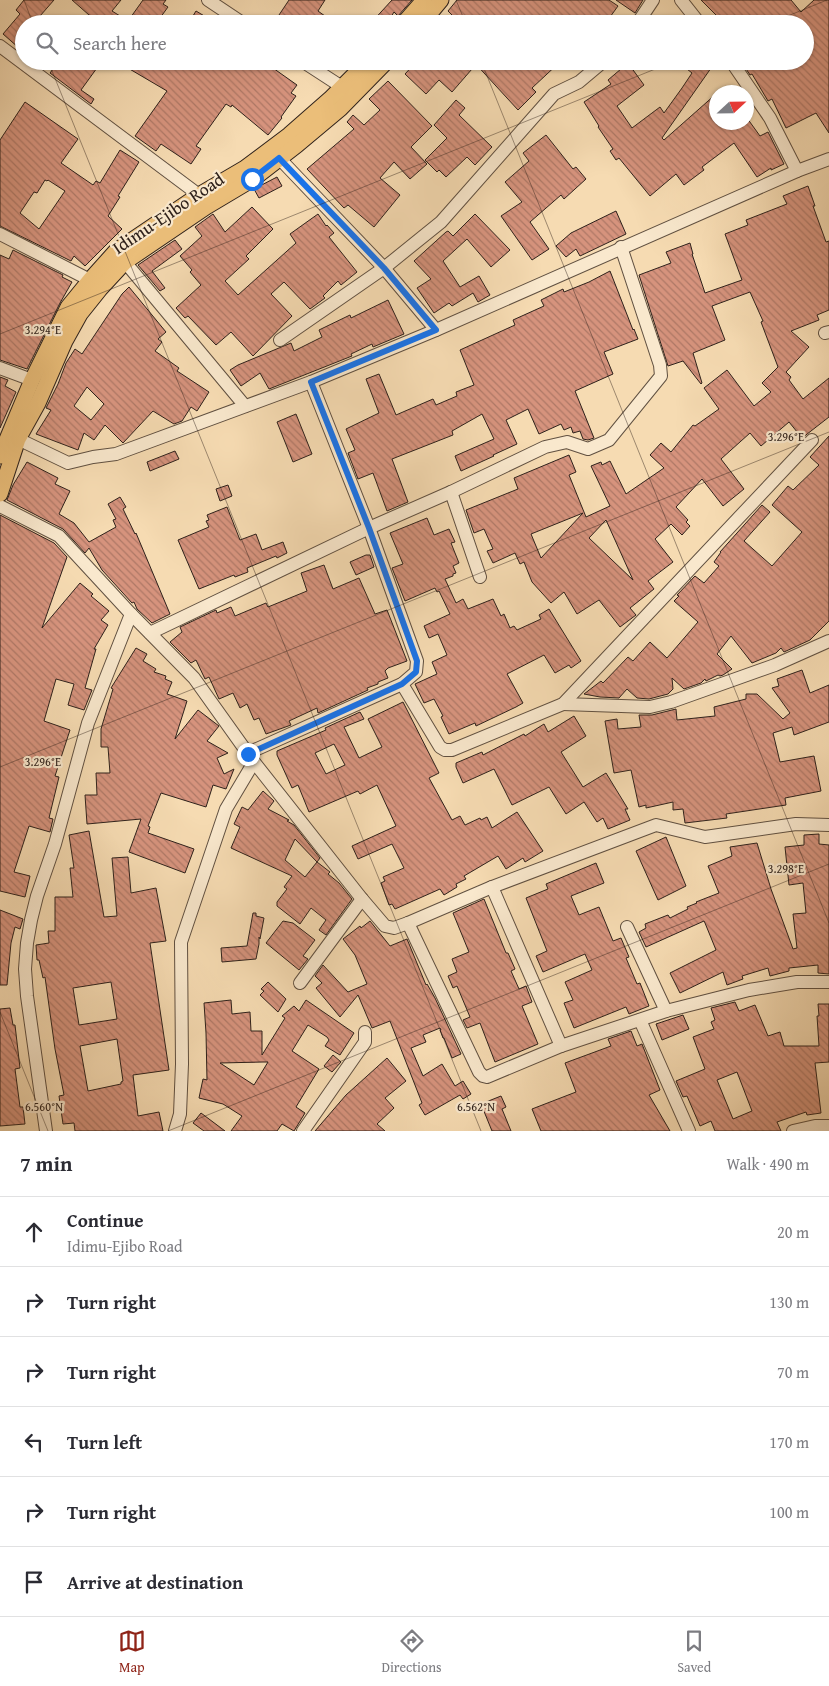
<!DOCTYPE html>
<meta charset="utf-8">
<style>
body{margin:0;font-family:"Gentium Book Plus",serif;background:#f2f2f3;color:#2b2b33}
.compass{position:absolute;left:709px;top:85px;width:45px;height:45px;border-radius:50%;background:#fff;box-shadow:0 1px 4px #0004;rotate:68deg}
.stop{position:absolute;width:15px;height:15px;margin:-11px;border:4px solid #1a73e8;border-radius:50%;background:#fff}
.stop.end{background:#1a73e8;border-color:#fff;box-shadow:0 1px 5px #0008}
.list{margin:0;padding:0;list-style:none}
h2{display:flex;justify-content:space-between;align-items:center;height:65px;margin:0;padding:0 20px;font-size:21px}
h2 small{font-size:16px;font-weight:400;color:#7c7c81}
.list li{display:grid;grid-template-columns:32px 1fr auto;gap:15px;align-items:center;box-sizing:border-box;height:70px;padding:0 20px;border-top:1px solid #e1e1e2}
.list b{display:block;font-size:19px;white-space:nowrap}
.list p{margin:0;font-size:16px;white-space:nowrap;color:#7c7c81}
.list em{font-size:16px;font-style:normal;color:#7c7c81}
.icon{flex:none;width:28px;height:28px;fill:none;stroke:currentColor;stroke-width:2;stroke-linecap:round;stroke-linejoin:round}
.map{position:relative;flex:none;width:829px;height:1131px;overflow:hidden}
.search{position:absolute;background:#fff;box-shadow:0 1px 4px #0004;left:15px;right:15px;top:15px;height:55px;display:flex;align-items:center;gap:12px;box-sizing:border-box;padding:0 18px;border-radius:28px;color:#7c7c81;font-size:19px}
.sheet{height:485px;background:#fff}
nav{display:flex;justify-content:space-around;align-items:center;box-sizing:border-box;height:70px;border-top:1px solid #e1e1e2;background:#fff;font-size:14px;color:#7c7c81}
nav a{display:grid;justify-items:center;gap:2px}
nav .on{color:#8f2418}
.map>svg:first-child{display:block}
</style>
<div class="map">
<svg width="829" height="1131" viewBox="0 0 829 1131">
<defs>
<pattern id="building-back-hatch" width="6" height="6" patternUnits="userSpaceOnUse" patternTransform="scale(1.25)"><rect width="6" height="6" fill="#d6937d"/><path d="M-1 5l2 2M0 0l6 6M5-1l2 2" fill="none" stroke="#ae7866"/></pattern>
</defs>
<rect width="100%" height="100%" fill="#f6dbb2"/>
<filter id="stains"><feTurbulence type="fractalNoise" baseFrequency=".004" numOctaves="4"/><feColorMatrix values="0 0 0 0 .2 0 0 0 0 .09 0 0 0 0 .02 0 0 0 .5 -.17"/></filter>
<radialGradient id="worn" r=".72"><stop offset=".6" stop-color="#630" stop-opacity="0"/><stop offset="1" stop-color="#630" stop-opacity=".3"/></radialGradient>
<g fill="url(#building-back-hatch)" stroke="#2e211b" fill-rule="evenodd">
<polygon points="24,0 54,0 33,24 24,24 24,42 19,48 3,34 20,14 16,10"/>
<polygon points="72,0 121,0 112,11 128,21 143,0 166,0 163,4 168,7 160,18 170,24 102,24 89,15"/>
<polygon points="289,0 325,0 318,11 336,24 273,24"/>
<polygon points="392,0 412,0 398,16 394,12 389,20 394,24 370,24"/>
<polygon points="457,0 609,0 618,6 605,24 461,24 448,11"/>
<polygon points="616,0 643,0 635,13"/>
<polygon points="701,0 791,0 801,12 814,0 829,0 829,133 816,113 786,128 772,99 768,101 752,74 750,75 741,61 805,61 805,24 725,24"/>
<polygon points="196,11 206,17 202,24 188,24"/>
<polygon points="59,61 102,61 81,90 94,99 91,104 50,73"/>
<polygon points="116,61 263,61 297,85 291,93 296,96 281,117 282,118 268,135 232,105 231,107 226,104 196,146 201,149 191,164 161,144 156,151 135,136 167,91"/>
<polygon points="417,61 462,61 472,69 452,92 439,80 426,94 405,74"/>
<polygon points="473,61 561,61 532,88 536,92 518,110"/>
<polygon points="677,61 716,61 662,138 664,140 716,94 716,122 746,122 747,118 760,136 768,132 784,164 771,170 771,168 757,177 734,143 702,167 704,170 684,185 676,174 650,196 619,158 616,160 610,151 613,149 598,127 599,126 584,102 611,84 608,80 628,63 644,85 617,106 632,128 660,107 664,113 682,88 692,73"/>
<polygon points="388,81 432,126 411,147 427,164 410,179 394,162 380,178 400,195 374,227 348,205 344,208 307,169 354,129 347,122 353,115 364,125 380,110 369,99"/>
<polygon points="456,100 465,108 459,115 492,147 475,165 467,157 446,177 439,170 437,172 425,160 447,138 434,125"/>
<path d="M25,102L78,139L61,163L93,185L96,181L100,183L120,150L139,162L118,196L120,197L108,216L122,229L85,266L74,256L71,261L0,226V140ZM45,180L47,181L48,180L65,191L39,229L20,213L34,192L37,193Z"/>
<polygon points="546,135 573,169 576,167 586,179 564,199 561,195 530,222 549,249 532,260 501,216 522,202 505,182 529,161 523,153"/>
<polygon points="277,177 282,186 259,198 254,189"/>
<path d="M808,186L815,206H813L826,242L829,241V310L817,315L819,320L791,331L809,347L786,372L791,377L789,380L803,399L829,378V417L802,438L789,422L761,446L750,433L721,459L744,489L723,506L702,479L676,507L688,520L686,522L690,526L682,535L671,524L655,539L673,562L648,581L654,589L630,608L636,615L620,627L599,600L577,614L564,592L551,603L532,582L524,562L520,564L515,553L493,563L487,551L493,549L484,529L474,533L466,510L518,489L514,478L569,455L576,472L569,475L586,517L610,506L591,466L601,462L602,465L610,461L626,494L664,468L650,455L661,443L671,452L693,425L695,426L719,409L704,388L727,370L754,406L771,392L762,383L778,367L761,322L763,321L750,292L712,306L725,340L693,353L702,383L701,384L683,361L668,366L639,275L671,263L666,252L690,243L693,254H692L705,293L742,280L725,234L748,225L746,220L787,204L783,196ZM583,513L541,558L531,534ZM606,520L633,580L589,538Z"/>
<polygon points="252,207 273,229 246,256 249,259 225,281 238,295 296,243 290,234 318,214 326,226 327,225 334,233 329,237 357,272 341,285 338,281 323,296 325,298 310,309 284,282 271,294 292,316 253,356 231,332 216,345 188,316 185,318 176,308 201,285 190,272 192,270 180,256 202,236 195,227 213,214 225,232"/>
<polygon points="616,211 626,234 580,256 576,249 566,257 556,246 571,233"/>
<polygon points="475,214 510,250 491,267 467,239 443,261 460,287 479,276 490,295 478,302 473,293 452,306 449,303 434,313 417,288 431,279 414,261 446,232 448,231 453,236"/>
<polygon points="175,240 182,249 152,271 165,288 160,291 138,265"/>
<polygon points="13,250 63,275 62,277 72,282 60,303 27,369 0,360 0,255 9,259"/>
<polygon points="610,271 633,330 634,329 638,339 604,352 613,374 575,391 594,438 588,440 583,439 580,431 573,433 571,427 564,430 561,424 539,434 528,409 506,420 517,444 493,455 494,456 461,471 455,456 494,439 482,414 452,431 453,435 392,459 408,502 387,511 373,473 358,479 348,453 355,450 346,429 379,413 366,379 379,374 396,415 433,399 436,405 457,396 456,392 474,385 460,350 515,325 513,320 544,306 541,300 563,289 564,292 589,282"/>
<path d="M129,287L166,332L158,339L162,342L155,351L179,368L177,371L209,392L197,411L191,407L182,421L174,424L153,411L123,443L105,425L94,440L84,433L78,450L36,434L51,410L46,408L58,384L66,363L75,349L82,354L122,294ZM87,387L104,404L91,420L74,406Z"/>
<polygon points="388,300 404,334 373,347 372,344 351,354 352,356 269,389 260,373 241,386 230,370 238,365 291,343 294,351 322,337 319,330 350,315 351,318"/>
<polygon points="0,377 8,380 5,386 16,392 0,428"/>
<polygon points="296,414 312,454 293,462 277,422"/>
<polygon points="829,436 829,621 810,640 784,652 781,648 776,653 752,663 731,636 717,654 732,669 723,675 720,676 718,675 706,681 705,679 701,683 684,689 672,678 673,689 668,694 649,699 637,698 627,689 619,698 600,697 584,694 601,681 603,683 628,657 633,661 650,642 667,658 698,622 674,601 679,596 677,595 695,576 704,583 719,566 714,562 721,552 720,552 762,505 770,512 744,541 772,566 802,532 772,505 788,486 793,490 819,465 810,457"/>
<polygon points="175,451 179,459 150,471 147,462"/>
<polygon points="27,462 58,478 55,484 70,491 59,514 74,523 89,542 116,527 113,520 116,519 108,504 120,497 126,507 123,509 135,534 136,533 170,614 152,623 137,609 134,602 132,603 102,570 89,548 85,553 63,529 7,500 13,485"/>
<polygon points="228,485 232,496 220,501 216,489"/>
<polygon points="227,507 240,540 256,534 262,550 283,542 287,553 277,558 276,556 247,568 248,572 235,577 234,575 199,589 178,540 209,527 206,521 209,520 207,515"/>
<polygon points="0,515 54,543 67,557 42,628 80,583 93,594 91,596 109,611 101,620 108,625 94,649 96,649 85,688 92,690 84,710 68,705 74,684 56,679 44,721 70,730 55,776 59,777 49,818 53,819 50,832 29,826 14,872 30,876 25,897 0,891"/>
<polygon points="427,518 434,535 449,529 455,542 451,543 459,563 453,566 456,573 453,574 453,576 445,579 456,603 463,599 468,609 493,599 501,616 504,614 510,628 514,626 517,630 541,619 539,615 549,609 581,661 571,668 569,665 555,673 544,655 507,674 523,703 516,707 476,726 475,723 449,734 441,717 443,716 434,699 424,703 415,684 437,674 432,662 447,655 438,634 429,638 424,626 450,614 439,591 437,592 435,588 405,601 392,568 403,564 390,533"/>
<polygon points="366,555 370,555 374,567 356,575 350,562"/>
<polygon points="324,565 333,589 359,578 375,614 387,610 407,661 388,668 385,671 388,678 378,682 378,684 367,688 368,690 318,713 317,708 289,721 291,725 266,734 259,718 254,720 247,704 240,708 233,693 219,699 209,677 205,679 196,660 191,663 170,642 182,632 180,627 216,610 217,613 231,607 235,616 266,603 268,607 307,591 301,573"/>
<polygon points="136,648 147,654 143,661 156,669 154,672 166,676 165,679 172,682 167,694 187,701 175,739 198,710 219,726 207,741 228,753 217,758 224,774 234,769 226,789 213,785 206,807 161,793 148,826 150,827 148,833 194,849 185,873 129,852 141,819 87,824 85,795 97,795 96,773 110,773 108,747 101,747 101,729 113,689 111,688"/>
<polygon points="802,670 810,693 829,685 829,722 794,735 792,727 773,733 780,762 814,756 821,791 785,798 786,805 726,814 727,818 685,823 683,809 673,810 673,802 646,808 646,805 639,807 631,770 614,773 605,721 617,719 618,729 641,727 639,715 652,715 676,709 677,720 715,716 714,707 746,699 746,694 757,694 783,719 790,713 772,688 779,686 777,679"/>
<path d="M403,702L439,773L429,778L452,820L460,816L465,825L480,818L481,820L487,817L492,828L517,812L543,851L525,862L523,858L506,869L498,856L464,876L466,879L456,884L457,887L444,895L440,889L395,909L392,904L389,905L381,883L385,881L383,877L404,868L392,844L358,859L352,846L396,826L377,785L360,794L358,791L309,812L298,785L292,788L277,755V751L326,730L325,728L360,712L364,719L344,727L359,758L382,747L368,719ZM334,744L345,765L326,774L315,753Z"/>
<polygon points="574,716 586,736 561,752 583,787 606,773 628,809 625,809 630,820 608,829 603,818 597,822 584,802 566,814 549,787 512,805 494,769 463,783 456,767 456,763 482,752 483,755 524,734 525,736 544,724 548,732"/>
<polygon points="263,791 274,801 268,809 289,820 287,821 294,825 320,858 317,862 295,839 285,860 305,877 317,862 330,872 328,874 339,883 352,899 326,935 319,930 326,920 311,908 300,924 277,906 277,902 287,889 284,887 292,876 231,848 240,827 234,824 242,807 248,810"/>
<path d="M89,831L104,917L117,916L112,858L128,857L131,893L156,888L166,941L150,943L169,1070L133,1075L138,1116L159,1112L163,1131H75L74,1123L63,1124L59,1096L64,1095L55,1049L45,977L43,978L39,960H37L36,945L49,943L48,931H55V897H73L70,868H74L69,835ZM111,982L117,1019L79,1025L73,988ZM117,1039L123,1081L121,1082V1084L88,1091L80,1046Z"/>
<polygon points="819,834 819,844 829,845 829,974 818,973 818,965 789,968 789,971 770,976 768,968 742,976 743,979 727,985 723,972 680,993 670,973 716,950 705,923 704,921 646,947 639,932 646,928 645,924 668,915 670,918 688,909 687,907 697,903 696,902 719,893 708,866 732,856 730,847 757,843 771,889 793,949 797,948 793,914 806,913 803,883 789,885 785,847 804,845 804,835"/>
<polygon points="666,837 686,886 658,900 636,851"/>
<polygon points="596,863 604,883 571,896 579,915 599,907 613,941 621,938 629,957 626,958 637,984 640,983 649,1006 629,1014 626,1007 574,1028 564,1003 573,1000 565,982 592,970 585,954 543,972 536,956 547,951 526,898 548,889 546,884"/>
<polygon points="484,899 506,953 508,953 515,969 511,971 519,989 526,986 532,1002 522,1006 538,1044 495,1062 480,1023 467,1028 463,1020 470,1017 457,986 453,988 448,976 457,972 452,959 469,952 453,913"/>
<polygon points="0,910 23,919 20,929 15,927 11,943 7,985 0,985"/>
<polygon points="253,913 256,913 256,916 264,918 260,939 259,937 259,944 256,959 222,962 221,948 247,946"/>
<polygon points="283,921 293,923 315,940 303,956 308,959 299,970 266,943"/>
<polygon points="370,921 390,946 407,939 426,985 427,984 435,998 461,1054 452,1058 444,1038 443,1038 440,1030 441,1030 440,1028 423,1035 426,1042 411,1048 423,1076 442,1064 455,1086 463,1081 471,1094 463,1099 460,1095 425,1115 419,1105 422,1103 390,1021 372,1028 358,995 340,1017 316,988 322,983 315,976 323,965 348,992 367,984 355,955 343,939 360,926 361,928"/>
<polygon points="268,982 286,999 278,1012 260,995 264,991 261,989"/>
<path d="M231,1000L232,1014L250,1012L251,1031H262V1055L285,1018L282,1016L294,1006L299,1011L306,1000L354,1033L340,1055L325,1046L329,1040L327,1037L308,1025L292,1051L319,1069L296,1107L305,1113L294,1131L282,1124L277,1131H231L242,1116L223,1104L199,1098L203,1079L207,1080L206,1033L204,1003ZM263,1062H268L254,1085L220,1063Z"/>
<path d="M735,1002L739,1011L755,1005L768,1036L780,1032L784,1046H819L817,1016H819L818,1004H829V1062L815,1063L821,1113L807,1115L806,1112L777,1122L781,1131H715L711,1121L700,1126L687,1096L683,1097L676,1081L705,1069L693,1037L714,1029L711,1022L715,1020L711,1008ZM737,1072L752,1111L733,1119L717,1080Z"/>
<polygon points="10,1008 13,1025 15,1025 20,1068 15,1069 20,1107 23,1107 25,1124 0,1126 0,1009"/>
<polygon points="683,1015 689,1029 662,1040 656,1024"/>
<polygon points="631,1031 637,1046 642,1044 660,1090 649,1095 670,1131 541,1131 532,1109 576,1092 565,1063 611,1046 608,1039"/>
<polygon points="333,1055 341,1062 332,1072 324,1066"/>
<polygon points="387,1058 406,1081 385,1098 394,1108 377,1124 385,1131 315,1131 346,1095"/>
<polygon points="501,1096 506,1107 502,1109 511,1131 492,1131 481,1104"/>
<polygon points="201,1113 225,1131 204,1131 193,1123"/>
</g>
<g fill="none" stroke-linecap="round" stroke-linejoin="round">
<g stroke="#605041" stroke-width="14">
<g id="minor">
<polyline points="208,0 244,24"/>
<polyline points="681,0 700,24"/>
<polyline points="637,24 653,0"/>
<polyline points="0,46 199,195"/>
<polyline points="302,61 342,87"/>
<polyline points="731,61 770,118 797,171"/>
<polyline points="279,158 384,268 436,330"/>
<polyline points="0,234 90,280"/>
<polyline points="125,262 245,406"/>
<polyline points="825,333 829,332"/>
<polyline points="280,340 384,268 441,222 554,94 579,82 604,61"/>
<polyline points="0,368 32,380"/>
<polyline points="18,439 68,463 93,457 116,454 311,382 436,330 797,171 829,159"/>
<polyline points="451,492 480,577"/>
<polyline points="0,506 59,536 131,614 194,678 254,762 362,899 385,926 394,928 408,923 492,887 656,825 705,837 796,824 829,825"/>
<polyline points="150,633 369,528 451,492 545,447 567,442 588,449 609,440 661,376 660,365 621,247"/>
<polyline points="402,684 440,747 445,750 452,750 563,704 812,440"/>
<polyline points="563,704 650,707 671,702 775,665 829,641"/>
<polyline points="248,753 402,684 416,672 417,661 369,528 311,382"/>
<polyline points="492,887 561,1046"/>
<polyline points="408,923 479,1072 483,1076 487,1077 561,1046 666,1011 749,990 797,982 829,982"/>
<polyline points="627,927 666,1011"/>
<polyline points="300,983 362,899"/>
<polyline points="640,1020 689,1131"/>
<polyline points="46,1131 27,996 25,969 27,943 31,920 37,896 55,844 88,723 131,614"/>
<polyline points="175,1131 180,1114 182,1064 181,942 226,809 254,762"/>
<polyline points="303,1131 365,1042 365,1032"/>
<polyline points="793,1131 815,1126 829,1126"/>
</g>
</g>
<g stroke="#2e211b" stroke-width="17">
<g id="major">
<polyline points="403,24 424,0"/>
<polyline points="421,24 441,0"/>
<polyline points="0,456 32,380 68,307 90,280 116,251 199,195 245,168 289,135 330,99 368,61"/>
<polyline points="0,494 18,439 38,403 65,341 80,314 100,289 125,262 206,207 253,179 297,145 340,109 387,61"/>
</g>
</g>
<use href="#minor" stroke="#f9e8cd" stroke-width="12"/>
<use href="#major" stroke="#ebbe79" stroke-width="15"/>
</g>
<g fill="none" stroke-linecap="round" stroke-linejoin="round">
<polyline stroke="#1a73e8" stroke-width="6" points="248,754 402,684 416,672 417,661 369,528 311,382 436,330 384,268 279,158 252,179"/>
</g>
<path fill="none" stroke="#2e211b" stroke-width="1" stroke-opacity="0.45" d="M24,0L33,24M456,0L466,24M768,24L827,0M48,61L481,1131M481,61L829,923M0,334L675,61M0,767L829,432M0,1012L48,1131M168,1131L829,864"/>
<g text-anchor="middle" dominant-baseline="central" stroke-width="4.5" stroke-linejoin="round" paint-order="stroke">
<g font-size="18" fill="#2e211b" stroke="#f9e8cd">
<text transform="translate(168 213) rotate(-34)">Idimu-Ejibo Road</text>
</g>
</g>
<g font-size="12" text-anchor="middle" fill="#2e211b" stroke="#f9e8cd" stroke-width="4.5" stroke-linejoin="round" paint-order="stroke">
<text x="43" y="334">3.294°E</text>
<text x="786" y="441">3.296°E</text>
<text x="43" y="766">3.296°E</text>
<text x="786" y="873">3.298°E</text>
<text x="44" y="1111">6.560°N</text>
<text x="476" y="1111">6.562°N</text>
</g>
<rect width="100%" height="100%" filter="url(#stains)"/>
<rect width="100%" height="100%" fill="url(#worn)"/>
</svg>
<svg class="compass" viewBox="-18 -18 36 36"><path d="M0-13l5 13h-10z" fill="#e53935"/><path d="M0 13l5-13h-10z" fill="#7c7c81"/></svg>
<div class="stop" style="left:252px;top:179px"></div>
<div class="stop end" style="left:248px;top:754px"></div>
<div class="search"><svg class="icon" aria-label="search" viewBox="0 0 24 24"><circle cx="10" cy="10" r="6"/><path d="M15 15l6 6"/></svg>Search here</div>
</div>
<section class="sheet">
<h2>7 min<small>Walk · 490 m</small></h2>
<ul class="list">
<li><svg class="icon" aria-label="ahead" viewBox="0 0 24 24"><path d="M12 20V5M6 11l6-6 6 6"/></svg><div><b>Continue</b><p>Idimu-Ejibo Road</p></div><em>20 m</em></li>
<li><svg class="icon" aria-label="right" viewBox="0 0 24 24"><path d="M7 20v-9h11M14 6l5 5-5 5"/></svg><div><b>Turn right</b></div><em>130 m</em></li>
<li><svg class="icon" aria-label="right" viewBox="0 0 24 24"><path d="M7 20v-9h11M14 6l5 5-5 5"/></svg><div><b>Turn right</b></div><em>70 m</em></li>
<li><svg class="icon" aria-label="left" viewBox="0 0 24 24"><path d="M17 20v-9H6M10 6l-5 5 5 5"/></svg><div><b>Turn left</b></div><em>170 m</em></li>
<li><svg class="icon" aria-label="right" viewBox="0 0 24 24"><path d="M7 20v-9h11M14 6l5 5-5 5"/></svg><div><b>Turn right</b></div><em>100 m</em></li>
<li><svg class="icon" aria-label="arrive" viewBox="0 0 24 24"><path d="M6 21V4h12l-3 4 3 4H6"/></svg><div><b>Arrive at destination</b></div></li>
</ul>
</section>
<nav>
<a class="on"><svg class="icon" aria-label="map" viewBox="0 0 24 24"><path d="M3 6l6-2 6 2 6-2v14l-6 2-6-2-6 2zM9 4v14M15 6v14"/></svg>Map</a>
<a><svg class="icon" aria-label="directions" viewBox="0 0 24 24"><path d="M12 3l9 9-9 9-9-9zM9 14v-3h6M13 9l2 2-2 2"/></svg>Directions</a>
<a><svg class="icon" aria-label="saved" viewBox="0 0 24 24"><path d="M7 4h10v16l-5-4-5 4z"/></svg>Saved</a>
</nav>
